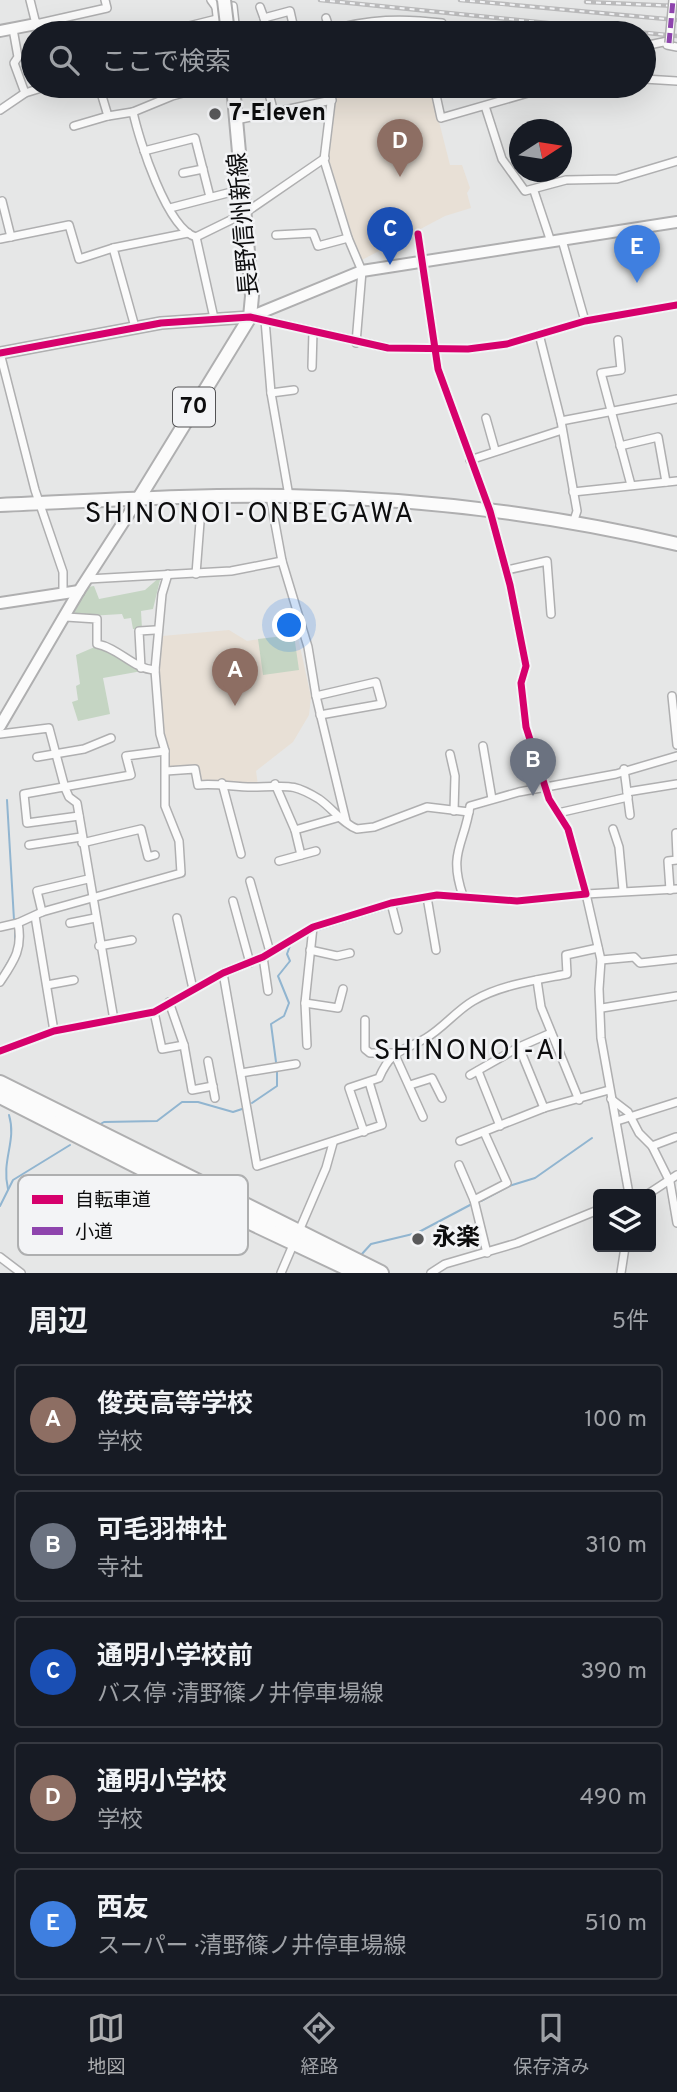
<!DOCTYPE html>
<html lang="ja">
<meta charset="utf-8">
<style>
body{margin:0;font-family:Overpass,"Noto Sans JP",sans-serif;background:#242831;color:#f1f3f6}
.controls{position:absolute;right:21px;bottom:21px;display:grid;overflow:hidden;border-radius:7px;box-shadow:0 7px 28px #0002}
.controls button{width:63px;height:63px;display:grid;place-items:center;padding:0;border:0;border-bottom:2px solid #363941;background:#171b24;color:#f1f3f6;font:35px sans-serif}
.compass{position:absolute;left:509px;top:119px;width:63px;height:63px;border-radius:50%;background:#171b24;box-shadow:0 7px 28px #0002;rotate:78deg}
.you{position:absolute;left:290px;top:626px;width:24px;height:24px;margin:-18px;border:5px solid #fff;border-radius:50%;background:#1a73e8;box-shadow:0 0 0 10px #1a73e833}
.badge{display:grid;place-items:center;width:46px;height:46px;border-radius:50%;background:#adaeb0;color:#fff;font-size:23px;font-weight:700}
.pin{position:absolute;translate:-50% -58px;filter:drop-shadow(0 2px 4px #0008)}
.pin::after{content:'';position:absolute;top:37px;width:24px;height:21px;background:inherit;clip-path:polygon(0 0,100% 0,50% 100%)}
.list{margin:0;padding:0;list-style:none}
h2{display:flex;justify-content:space-between;align-items:center;height:91px;margin:0;padding:0 28px;font-size:30px}
h2 small{font-size:23px;font-weight:400;color:#9ea1a6}
.list li{display:grid;grid-template-columns:46px 1fr auto;gap:21px;align-items:center;box-sizing:border-box;height:112px;margin:0 14px 14px;padding:0 14px;border:2px solid #363941;border-radius:7px}
.list b{display:block;font-size:26px;white-space:nowrap}
.list p{margin:0;font-size:23px;white-space:nowrap;color:#9ea1a6}
.list em{font-size:23px;font-style:normal;color:#9ea1a6}
.icon{flex:none;width:38px;height:38px;fill:none;stroke:currentColor;stroke-width:2;stroke-linecap:round;stroke-linejoin:round}
.map{position:relative;flex:none;width:677px;height:1273px;overflow:hidden}
.search{position:absolute;background:#171b24;box-shadow:0 7px 28px #0002;left:21px;right:21px;top:21px;height:77px;display:flex;align-items:center;gap:18px;box-sizing:border-box;padding:0 24px;border-radius:38px;color:#9ea1a6;font-size:26px}
.sheet{height:721px;background:#171b24}
nav{display:flex;justify-content:space-around;align-items:center;box-sizing:border-box;height:98px;border-top:2px solid #363941;background:#171b24;font-size:19px;color:#9ea1a6}
nav a{display:grid;justify-items:center;gap:4px}
nav .on{color:#adaeb0}
.map>svg:first-child{display:block}
</style>
<div class="map">
<svg width="677" height="1273" viewBox="0 0 677 1273">
<rect width="100%" height="100%" fill="#e6e7e7"/>
<g fill="#e8e0d6">
<polygon points="337,86 430,86 450,165 462,165 470,188 467,193 471,208 445,216 360,261 328,157"/>
<polygon points="229,630 247,641 297,633 311,697 309,715 293,742 256,771 258,785 198,785 196,768 167,772 159,672 162,636"/>
</g>
<g fill="#c5d5c3">
<polygon points="161,576 153,609 141,611 142,629 133,629 131,618 124,619 122,614 72,617 88,587 94,586 99,599 145,590"/>
<polygon points="294,635 299,670 263,675 258,639"/>
<polygon points="97,646 106,648 142,671 103,678 110,714 78,721 72,702 78,700 76,686 80,684 76,655"/>
</g>
<g fill="none" stroke-linecap="round" stroke-linejoin="round">
<g stroke="#91b5d0" stroke-width="2">
<polyline points="7,800 14,920"/>
<polyline points="396,907 411,903"/>
<polyline points="318,930 386,909"/>
<polyline points="15,945 15,930"/>
<polyline points="0,976 11,957"/>
<polyline points="276,1062 271,1024 284,1016 289,1003 278,976 290,961 287,954 291,943"/>
<polyline points="252,1103 277,1086 277,1071"/>
<polyline points="97,1126 104,1122 157,1121 182,1102 198,1102 233,1112 242,1109"/>
<path d="M8,1189C1,1160 17,1141 9,1115"/>
<polyline points="481,1201 509,1186 535,1178 592,1138"/>
<polyline points="0,1206 13,1180 70,1145"/>
<polyline points="361,1255 371,1244 417,1233 470,1205"/>
</g>
<g stroke="#afafb0" stroke-width="10">
<g id="street">
<polyline points="30,0 36,24 107,8 105,0"/>
<polyline points="211,0 216,7 219,33"/>
<polyline points="216,7 233,6 236,33"/>
<polyline points="260,7 264,18"/>
<polyline points="326,18 331,33"/>
<polyline points="53,21 56,33"/>
<polyline points="13,29 18,57 14,63 25,93"/>
<path d="M331,30C369,19 402,18 442,23"/>
<polyline points="161,33 217,19"/>
<polyline points="268,33 264,18 290,11 295,33"/>
<polyline points="490,33 491,28 533,33"/>
<polyline points="644,46 668,41 667,45 677,47"/>
<polyline points="644,79 677,81"/>
<path d="M99,86L108,116L133,112C139,140 167,229 196,237L245,213L325,158"/>
<polyline points="267,86 274,113"/>
<polyline points="333,86 324,160 348,238 362,271 356,343"/>
<polyline points="434,86 441,118 552,86"/>
<polyline points="485,106 502,159 525,191 566,180 617,179 677,161"/>
<polyline points="0,110 25,93 48,86"/>
<polyline points="133,112 172,96 209,86"/>
<polyline points="236,120 332,100"/>
<polyline points="74,126 108,116"/>
<polyline points="144,151 195,138 210,197"/>
<polyline points="183,173 203,169"/>
<polyline points="534,191 551,242"/>
<polyline points="0,202 2,201 11,237"/>
<polyline points="170,208 243,189"/>
<polyline points="276,235 313,233 318,246 348,238"/>
<polyline points="196,237 214,318"/>
<polyline points="0,239 69,225 79,259 113,248"/>
<polyline points="562,240 585,321"/>
<polyline points="251,317 388,348 468,349 507,344 585,321 677,305"/>
<polyline points="265,320 271,393 289,496"/>
<polyline points="135,327 113,248 188,233"/>
<polyline points="539,334 561,421 577,511 573,523"/>
<polyline points="618,340 621,370 601,373 631,485"/>
<polyline points="0,353 35,490 63,572 63,593"/>
<polyline points="312,367 313,331"/>
<polyline points="271,393 294,390"/>
<polyline points="486,418 495,450"/>
<polyline points="561,421 677,399"/>
<polyline points="620,446 658,437 666,482"/>
<polyline points="470,460 562,430"/>
<polyline points="573,492 677,481"/>
<polyline points="270,496 282,561 308,647 316,696 346,821"/>
<polyline points="507,570 547,561 551,614"/>
<polyline points="196,574 202,496"/>
<polyline points="88,579 231,571 282,561"/>
<path d="M66,617L97,619V644C119,648 133,669 155,670"/>
<polyline points="141,668 139,631 155,630"/>
<polyline points="316,696 376,682 382,704 320,715"/>
<polyline points="672,696 677,745"/>
<polyline points="0,734 49,728 65,788 69,797 77,803 114,1020"/>
<polyline points="483,746 492,799"/>
<polyline points="450,754 455,776 454,811"/>
<polyline points="37,757 84,749 111,738"/>
<polyline points="624,769 630,815"/>
<path d="M166,771L195,769L198,785C219,783 237,788 257,787C287,787 291,782 319,799C332,808 343,824 357,829L374,827L427,807L469,812"/>
<polyline points="222,783 241,854"/>
<polyline points="275,784 295,830 340,817"/>
<polyline points="627,792 677,784"/>
<polyline points="558,813 628,797"/>
<polyline points="79,816 27,823 24,794 131,775 126,756 165,751"/>
<polyline points="613,829 619,847 623,890"/>
<polyline points="295,830 301,855"/>
<polyline points="676,833 677,856"/>
<polyline points="82,843 141,829 148,857 155,855"/>
<polyline points="29,845 81,837"/>
<polyline points="279,861 316,851"/>
<polyline points="250,881 270,952"/>
<polyline points="670,890 668,861 677,860"/>
<path d="M463,896C448,852 464,846 470,806L519,792L616,774L677,756"/>
<polyline points="427,897 436,950"/>
<polyline points="233,901 250,963"/>
<polyline points="391,903 398,930"/>
<polyline points="42,912 37,891 88,879"/>
<polyline points="35,916 54,1031"/>
<polyline points="177,918 193,989"/>
<polyline points="70,923 95,918"/>
<polyline points="0,927 18,923"/>
<polyline points="99,946 132,940"/>
<polyline points="310,950 337,956 350,953"/>
<polyline points="263,957 268,991"/>
<polyline points="601,960 634,957 640,963 677,959"/>
<polyline points="223,973 257,1166 382,1125 369,1082"/>
<polyline points="537,980 541,1007 579,1100"/>
<path d="M0,982C14,961 23,949 18,923L42,912L181,873L179,841L165,806V751L160,734L155,670L162,594L168,574"/>
<polyline points="47,985 74,980"/>
<polyline points="169,1002 184,1045 192,1090 213,1086"/>
<polyline points="305,1003 338,1008 343,989"/>
<polyline points="602,1008 677,996"/>
<polyline points="154,1012 162,1049 184,1045"/>
<polyline points="365,1020 365,1049 370,1053 394,1053 423,1117"/>
<polyline points="307,1045 305,1003 313,927"/>
<polyline points="519,1047 544,1108"/>
<polyline points="0,1051 54,1031 154,1012 223,973 263,957 313,927 391,903 437,895 517,901 586,894 568,829 549,799 526,727 521,683 526,666 510,585 490,511 438,369 418,234"/>
<polyline points="208,1061 215,1098"/>
<polyline points="478,1071 500,1126"/>
<polyline points="241,1073 296,1064"/>
<polyline points="470,1075 519,1047 551,1033"/>
<polyline points="410,1085 432,1078 442,1098"/>
<polyline points="611,1099 628,1112 639,1133 652,1146 670,1182 677,1223"/>
<polyline points="617,1121 677,1102"/>
<path d="M364,1132L349,1088L379,1078C391,1050 401,1052 426,1038C443,1028 456,1011 473,1001C500,985 536,980 567,974L566,955L598,948"/>
<polyline points="460,1141 544,1108 609,1090"/>
<polyline points="652,1146 676,1137"/>
<polyline points="459,1165 474,1200 487,1253"/>
<polyline points="629,1194 601,1038 599,989 601,960 586,894 677,889"/>
<polyline points="648,1194 677,1175"/>
<polyline points="474,1200 507,1183 484,1132"/>
<polyline points="0,1257 21,1273"/>
<polyline points="281,1273 326,1168 333,1143"/>
<polyline points="431,1273 445,1264 517,1243 598,1210"/>
<polyline points="621,1273 625,1247"/>
</g>
</g>
<g stroke="#afafb0" stroke-width="14">
<g id="secondary">
<polyline points="0,31 36,24"/>
<polyline points="0,353 161,323 250,317 362,271 677,222"/>
<polyline points="0,603 79,591"/>
<polyline points="0,726 79,591 139,498"/>
</g>
</g>
<g stroke="#afafb0" stroke-width="16">
<g id="primary">
<polyline points="139,498 250,317 252,296 233,86"/>
<path d="M0,505C96,501 191,494 287,496C418,498 550,514 677,544"/>
</g>
</g>
<g stroke="#afafb0" stroke-width="18">
<g id="highway">
<polyline points="0,1083 381,1273"/>
<polyline points="0,1096 214,1205 358,1273"/>
</g>
</g>
<use href="#street" stroke="#fbfbfb" stroke-width="7"/>
<use href="#secondary" stroke="#fbfbfb" stroke-width="10"/>
<use href="#primary" stroke="#fbfbfb" stroke-width="12"/>
<use href="#highway" stroke="#fbfbfb" stroke-width="14"/>
<g stroke="#bbbbbc" stroke-width="4.5">
<g id="rail">
<polyline points="320,0 677,36"/>
<polyline points="460,0 677,20"/>
<polyline points="586,2 677,6"/>
</g>
</g>
<use href="#rail" stroke="#f3f4f6" stroke-width="2" stroke-dasharray="5" stroke-linecap="butt"/>
<g stroke="#afafb0" stroke-width="10" stroke-linecap="butt">
<polyline id="street-bridge" points="669,43 673,0"/>
</g>
<g stroke="#afafb0" stroke-width="16" stroke-linecap="butt">
<polyline id="primary-bridge" points="224,0 228,33"/>
</g>
<use href="#street-bridge" stroke="#fbfbfb" stroke-width="7"/>
<use href="#primary-bridge" stroke="#fbfbfb" stroke-width="12"/>
<polyline stroke="#8e44ad" stroke-width="5" stroke-dasharray="10 5" stroke-linecap="butt" points="669,43 673,0"/>
<g stroke="#f3f4f6" stroke-width="11">
<g id="cycleway">
<polyline points="0,353 161,323 250,317 388,348 468,349 507,344 585,321 677,305"/>
<polyline points="0,1051 54,1031 154,1012 223,973 263,957 313,927 391,903 437,895 517,901 586,894 568,829 549,799 526,727 521,683 526,666 510,585 490,511 438,369 418,234"/>
</g>
</g>
<use href="#cycleway" stroke="#d6006c" stroke-width="7"/>
</g>
<g fill="#59595a" stroke="#f3f4f6" stroke-width="2.5">
<circle cx="215" cy="114" r="7"/>
<circle cx="418" cy="1239" r="7"/>
</g>
<g text-anchor="middle" dominant-baseline="central" stroke-width="5" stroke-linejoin="round" paint-order="stroke">
<rect fill="#f3f4f6" stroke="#525254" stroke-width="2" x="173" y="387.5" width="42" height="39" rx="5"/>
<g font-size="23" font-weight="bold" fill="#0d0d0e">
<text x="194" y="407">70</text>
</g>
<g font-size="24" font-weight="bold" fill="#0d0d0e" stroke="#f3f4f6" text-anchor="start">
<text x="229" y="114">7-Eleven</text>
<text x="432" y="1239">永楽</text>
</g>
<g font-size="24" fill="#0d0d0e" stroke="#f3f4f6">
<text transform="translate(245 224) rotate(-95)">長野信州新線</text>
</g>
<g font-size="28" letter-spacing="2" fill="#0d0d0e" stroke="#f3f4f6">
<text x="250" y="515">SHINONOI-ONBEGAWA</text>
<text x="470" y="1052">SHINONOI-AI</text>
</g>
</g>
<rect x="18" y="1175" width="230" height="80" rx="10" fill="#f3f4f6" stroke="#aeafb0" stroke-width="2"/>
<rect x="32" y="1195" width="31" height="9" fill="#d6006c"/>
<rect x="32" y="1227" width="31" height="8" fill="#8e44ad"/>
<g font-size="19" fill="#0d0d0e">
<text x="75" y="1206">自転車道</text>
<text x="75" y="1238">小道</text>
</g>
</svg>
<div class="controls">
<button><svg class="icon" aria-label="layers" viewBox="0 0 24 24"><path d="M12 4l9 5-9 5-9-5zM3 14l9 5 9-5"/></svg></button>
</div>
<svg class="compass" viewBox="-18 -18 36 36"><path d="M0-13l5 13h-10z" fill="#e53935"/><path d="M0 13l5-13h-10z" fill="#9ea1a6"/></svg>
<div class="you"></div>
<div class="pin badge" style="left:235px;top:706px;background:#8d6e63">A</div>
<div class="pin badge" style="left:533px;top:796px;background:#6b7280">B</div>
<div class="pin badge" style="left:390px;top:265px;background:#1a4fb4">C</div>
<div class="pin badge" style="left:400px;top:177px;background:#8d6e63">D</div>
<div class="pin badge" style="left:637px;top:283px;background:#3f7fe0">E</div>
<div class="search"><svg class="icon" aria-label="search" viewBox="0 0 24 24"><circle cx="10" cy="10" r="6"/><path d="M15 15l6 6"/></svg>ここで検索</div>
</div>
<section class="sheet">
<h2>周辺<small>5件</small></h2>
<ul class="list">
<li><span class="badge" style="background:#8d6e63">A</span><div><b>俊英高等学校</b><p>学校</p></div><em>100 m</em></li>
<li><span class="badge" style="background:#6b7280">B</span><div><b>可毛羽神社</b><p>寺社</p></div><em>310 m</em></li>
<li><span class="badge" style="background:#1a4fb4">C</span><div><b>通明小学校前</b><p>バス停 · 清野篠ノ井停車場線</p></div><em>390 m</em></li>
<li><span class="badge" style="background:#8d6e63">D</span><div><b>通明小学校</b><p>学校</p></div><em>490 m</em></li>
<li><span class="badge" style="background:#3f7fe0">E</span><div><b>西友</b><p>スーパー · 清野篠ノ井停車場線</p></div><em>510 m</em></li>
</ul>
</section>
<nav>
<a class="on"><svg class="icon" aria-label="map" viewBox="0 0 24 24"><path d="M3 6l6-2 6 2 6-2v14l-6 2-6-2-6 2zM9 4v14M15 6v14"/></svg>地図</a>
<a><svg class="icon" aria-label="directions" viewBox="0 0 24 24"><path d="M12 3l9 9-9 9-9-9zM9 14v-3h6M13 9l2 2-2 2"/></svg>経路</a>
<a><svg class="icon" aria-label="saved" viewBox="0 0 24 24"><path d="M7 4h10v16l-5-4-5 4z"/></svg>保存済み</a>
</nav>
